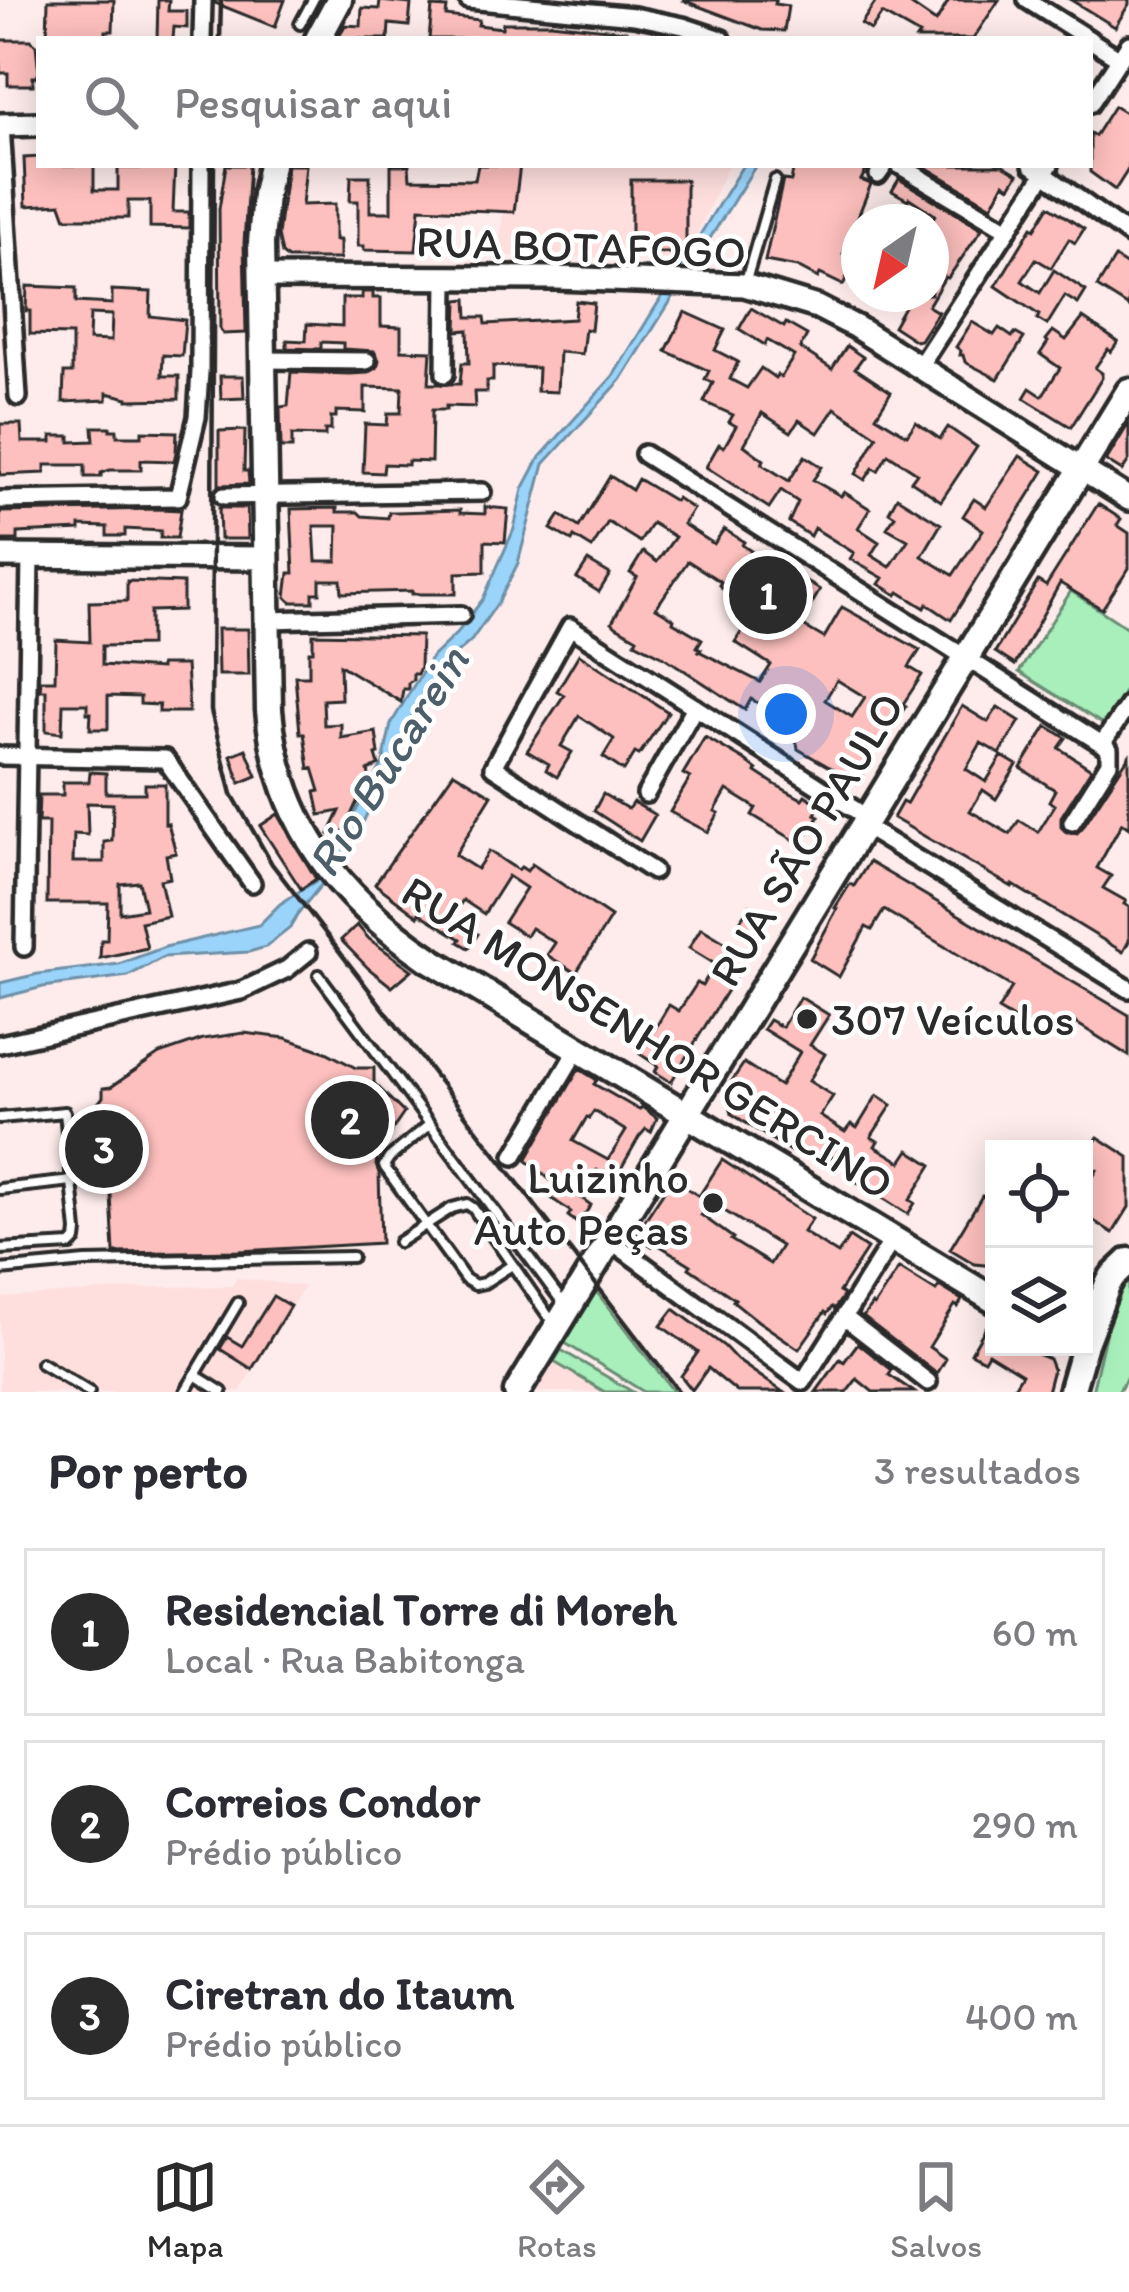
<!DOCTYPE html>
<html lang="pt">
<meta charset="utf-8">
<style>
body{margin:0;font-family:Itim,sans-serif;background:#f2f2f3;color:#2b2b33}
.controls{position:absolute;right:36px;bottom:36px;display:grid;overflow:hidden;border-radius:0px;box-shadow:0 6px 30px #0003}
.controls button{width:108px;height:108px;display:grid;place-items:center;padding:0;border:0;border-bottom:3px solid #e1e1e2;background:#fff;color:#2b2b33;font:60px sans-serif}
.compass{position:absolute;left:841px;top:204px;width:108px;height:108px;border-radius:50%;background:#fff;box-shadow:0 6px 30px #0003;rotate:214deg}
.you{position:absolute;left:786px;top:714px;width:42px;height:42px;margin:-30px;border:9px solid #fff;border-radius:50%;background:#1a73e8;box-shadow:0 0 0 18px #1a73e833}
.badge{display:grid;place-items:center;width:78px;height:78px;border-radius:50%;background:#2b2b2b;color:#fff;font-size:39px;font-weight:700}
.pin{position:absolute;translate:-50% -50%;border:6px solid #fff;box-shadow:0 3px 12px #0006}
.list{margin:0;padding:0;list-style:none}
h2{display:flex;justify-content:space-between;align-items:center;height:156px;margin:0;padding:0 48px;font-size:51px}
h2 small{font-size:39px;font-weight:400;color:#7c7c81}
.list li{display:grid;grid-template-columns:78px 1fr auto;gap:36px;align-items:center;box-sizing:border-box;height:168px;margin:0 24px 24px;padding:0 24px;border:3px solid #e1e1e2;border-radius:0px}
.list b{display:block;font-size:45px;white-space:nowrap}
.list p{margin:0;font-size:39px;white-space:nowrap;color:#7c7c81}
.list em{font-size:39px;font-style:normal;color:#7c7c81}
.icon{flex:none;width:66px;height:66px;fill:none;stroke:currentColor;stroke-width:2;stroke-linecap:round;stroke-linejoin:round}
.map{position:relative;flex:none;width:1129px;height:1392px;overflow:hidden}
.search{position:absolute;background:#fff;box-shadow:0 6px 30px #0003;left:36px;right:36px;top:36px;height:132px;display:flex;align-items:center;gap:30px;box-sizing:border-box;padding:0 42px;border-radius:0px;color:#7c7c81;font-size:45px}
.sheet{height:732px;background:#fff}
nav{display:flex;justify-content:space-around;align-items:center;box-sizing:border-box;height:168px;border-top:3px solid #e1e1e2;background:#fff;font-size:33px;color:#7c7c81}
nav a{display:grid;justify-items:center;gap:6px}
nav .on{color:#2b2b2b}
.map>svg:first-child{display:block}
</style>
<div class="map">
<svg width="1129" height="1392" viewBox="0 0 1129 1392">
<rect width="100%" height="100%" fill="#feecec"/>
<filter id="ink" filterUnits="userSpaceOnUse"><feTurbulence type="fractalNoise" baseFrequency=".00833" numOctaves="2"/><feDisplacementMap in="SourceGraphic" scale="24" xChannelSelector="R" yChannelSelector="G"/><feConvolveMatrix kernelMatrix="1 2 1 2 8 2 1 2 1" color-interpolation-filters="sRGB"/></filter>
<g filter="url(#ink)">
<g fill="#fedfde">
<polygon points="508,165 728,165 686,259 498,256"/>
<polygon points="236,1278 304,1286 240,1392 0,1392 0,1298 159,1287 232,1286"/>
<polygon points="554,1362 605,1392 535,1392"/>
</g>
<g fill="#a8efbc" stroke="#6a8d74" stroke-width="3">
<polygon points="1071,591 1129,629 1129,684 1105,721 1101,723 1019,672"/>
<polygon points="1129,1273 1129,1373 1118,1392 1092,1392 1113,1301"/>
<polygon points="596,1291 674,1392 644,1392 565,1343"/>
<polygon points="561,1350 633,1392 605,1392 554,1362"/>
</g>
<polygon fill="#9ad4fa" stroke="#6e90a7" stroke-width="3" points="743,165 756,165 621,380 544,464 518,563 499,601 471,641 443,665 406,726 400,746 349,851 299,912 290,928 266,947 249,952 164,957 128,976 43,987 0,998 0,983 38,974 119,964 165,947 259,925 280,904 317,880 383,763 391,724 414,685 432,657 458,632 483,599 514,529 523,489 540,457 613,376"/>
<g fill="#fdc0be" stroke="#2b2b2b" stroke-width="3" fill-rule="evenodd">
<polygon points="48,0 114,0 113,31 106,31 106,39 47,39"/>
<polygon points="158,0 169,0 168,11 187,11 187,28 174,27 173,39 157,39"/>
<polygon points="215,0 285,0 275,27 215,3"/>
<polygon points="682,0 776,0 775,4 788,6 784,31 762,30"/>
<polygon points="877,0 904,0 936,22 949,0 999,0 973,39 916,39 919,35 882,14 871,30 861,24"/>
<polygon points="1071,0 1129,0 1129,4 1115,27"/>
<polygon points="380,1 411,4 409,26 389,24 388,39 338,39 345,25 361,26 362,8 379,9"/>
<polygon points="432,7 447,8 446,16 479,20 478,25 502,28 503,23 551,23 626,31 625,39 429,39"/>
<polygon points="0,40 31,40 36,45 39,72 37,77 33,77 33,85 8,85 8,73 0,73"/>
<polygon points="1114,106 1129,115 1129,168 1115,190 1090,172 1090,133 1095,136"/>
<polygon points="39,157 39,165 94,165 94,190 118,190 118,168 154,168 154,165 175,165 173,212 189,212 189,228 150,227 150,201 128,201 128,218 66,218 61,204 26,206 24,158"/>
<polygon points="226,165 249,165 244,243 246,333 223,334 220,330 219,209"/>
<polygon points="287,165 306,165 302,205 335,204 335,240 340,240 340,259 288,259 282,254 278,235"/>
<polygon points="391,165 409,165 410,179 475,180 478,165 520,165 514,212 420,208 416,251 364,250 364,246 358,246 358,201 350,201 351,176 370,176 370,212 391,212"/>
<polygon points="794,165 869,165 861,180 871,184 843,254 855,261 843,285 820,274 818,278 797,267 765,261 783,180 791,181"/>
<polygon points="922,165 1003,165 1018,174 1010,187 1004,183 992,206"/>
<polygon points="899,179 982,229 948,278 945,277 928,306 938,312 920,340 916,341 893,326 911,294 931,294 931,221 935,215 909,198 908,200 892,191"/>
<rect x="631" y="180" width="55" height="73"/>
<polygon points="1049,206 1084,229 1075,243 1069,239 1051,268 1036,259 1022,281 1040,293 1054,270 1086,291 1078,304 1065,296 1047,325 1037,319 1039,315 996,286 1032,227 1035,229"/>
<polygon points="1115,258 1129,267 1129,307 1097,287"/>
<path d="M27,286L76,288V302L112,304V290L151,292L150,316L185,320L182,356L163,355L162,376H179V399L128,400V398L107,393V400L63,402L64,373H72V335L30,334V311H26ZM90,314L112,315L111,341L89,340Z"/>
<polygon points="362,292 373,292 373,298 381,298 381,326 401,327 401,350 431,351 429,384 460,384 462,363 469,363 468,330 457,331 458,300 467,299 468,317 485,317 486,324 574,319 576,301 594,303 591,330 585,329 582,354 559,352 557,392 537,391 538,368 493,366 493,381 487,381 487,392 474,392 475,407 446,406 446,410 432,410 431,462 408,461 408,465 384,464 383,473 363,472 365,424 387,425 388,413 401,413 402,388 365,387 365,412 336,411 336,417 331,417 331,430 325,430 325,436 292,435 292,448 281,448 280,407 288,406 291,372 350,374 368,373 377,368 379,360 374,351 343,349 343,343 321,342 321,349 287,348 287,340 306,341 307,324 342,326 342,298 362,298"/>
<polygon points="751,308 784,327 786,323 807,335 800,348 832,369 847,346 863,357 855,368 891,392 876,416 907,435 916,422 940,439 948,427 977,447 941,501 911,481 917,473 888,454 878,471 873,468 865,480 856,474 877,436 835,408 818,433 799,420 791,432 762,413 744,445 764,460 762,464 789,481 805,456 822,467 813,480 841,496 844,492 870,509 858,528 879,542 871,555 890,567 908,540 887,528 895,516 889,512 897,497 941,524 922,556 953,575 983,530 963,516 974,499 986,507 1020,456 1044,471 951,620 927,604 925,608 899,592 897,595 879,584 883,578 850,559 854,553 814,528 810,536 789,522 798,502 781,490 769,508 706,467 719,444 724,447 736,426 729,422 733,415 704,402 713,383 705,379 709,371 666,351 685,312 725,330 715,350 738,362 730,379 747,388 761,368 775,378 777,375 781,377 794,356 767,340 765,345 739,329"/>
<polygon points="1083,318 1118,342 1111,352 1108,349 1095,368 1102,373 1102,378 1071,427 1024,398 1030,388 1042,396 1060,368 1040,354 1048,342 1046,340 1053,331 1066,340"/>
<polygon points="972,322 994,335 999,328 1012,337 1015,333 1024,338 998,379 965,362 963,355 960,355 961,351 956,347"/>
<polygon points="220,376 243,376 244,398 221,399"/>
<polygon points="1129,423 1129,460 1122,471 1106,461"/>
<polygon points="0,424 21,424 22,442 52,442 52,436 70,436 70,442 94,441 93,427 110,427 110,430 117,430 117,436 142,436 142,431 177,432 176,452 174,461 141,460 141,470 110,470 101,473 101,477 85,477 85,465 45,465 45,473 0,475"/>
<polygon points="245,430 244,471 248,471 249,484 219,485 219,431"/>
<path d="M610,476L632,490L638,479L675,501L677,498L693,509L683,524L714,544L724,529L744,542L742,545L751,551L750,553L772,566L774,562L820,590L800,624L824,638L842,607L920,650L909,667L922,675L903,704L906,706L899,716L896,715L863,767L866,769L857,783L798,749L797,743L767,722L773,712L751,699L745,710L664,657L635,642L637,638L616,626L612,622L637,577L630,573L643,552L657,562L675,537L652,523L640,542L608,522L592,548L574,537L572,541L551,529L560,515L579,527ZM688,561L721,582L719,585L725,591L748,605L742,616L749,620L735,642L771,665L760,682L699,651L701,649L697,647L702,639L673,622L674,619L656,608ZM837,680L865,697L852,717L825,700Z"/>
<polygon points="1098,504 1121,519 1117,525 1129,533 1129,568 1102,609 1060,583 1015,665 995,652 1038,581 1046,586"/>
<path d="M485,507L508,509L505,542L485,541V572L456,573V594H412V591L342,593L341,580H320V593H313V602H291L286,597L289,573H294L291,509L337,508V512H358L362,516L388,518L389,512H396L460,510V513L485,514ZM314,526H338L337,561H316Z"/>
<polygon points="219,508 247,508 248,539 220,539"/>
<polygon points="160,509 181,510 177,538 160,538 161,531 125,529 125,536 107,536 107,527 80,526 80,530 18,533 18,540 0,540 0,512"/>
<polygon points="588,561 610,574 599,592 577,578"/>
<polygon points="127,581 183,583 183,610 150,611 150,645 102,646 102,665 160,669 160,665 186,665 189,712 159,712 159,705 140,704 140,697 108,696 108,729 90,729 91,713 87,713 87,704 63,704 62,733 46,731 46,690 40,690 41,680 55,680 56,640 90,642 89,602 127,601"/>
<polygon points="217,629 248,629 249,675 218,675"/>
<polygon points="313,634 421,636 420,667 417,674 413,674 413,680 408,683 408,689 403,689 401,702 340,665 341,699 323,700 324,725 341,724 341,738 376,732 379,754 376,755 379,765 368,771 370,779 367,780 340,839 329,834 340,811 320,815 315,792 320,791 313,768 309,769 304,733 300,733 295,676 309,676 309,651 313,651"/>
<polygon points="579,654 668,712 639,755 635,753 624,771 603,757 614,739 579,716 561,746 572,752 557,777 546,770 549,764 527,751 564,695 557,691"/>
<polygon points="962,706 988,722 998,707 1020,721 1000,754 981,743 966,769 986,782 1002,756 1017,765 996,799 983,790 970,811 1010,834 1019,820 1038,832 1055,805 1049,801 1055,790 1021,768 1047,726 1066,738 1059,748 1091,769 1061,817 1061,827 1067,833 1077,833 1082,828 1129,756 1129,828 1122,823 1097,868 1111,876 1103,888 1126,901 1124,904 1129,907 1129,941 1123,952 1013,885 1012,887 893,818 902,802 906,804"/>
<polygon points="705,737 744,760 757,770 756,772 776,785 802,799 805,795 820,805 815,814 819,816 808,833 802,829 794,840 752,815 756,808 727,790 715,811 719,813 708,832 670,812 690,778 683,774"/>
<polygon points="246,749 257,776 240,783 231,755"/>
<path d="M90,772L106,773V793H145V784H165V824L168,823L176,853L166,855L170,878L160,880L168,916L141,922L147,948L100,958L101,940H107L108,903H47L48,822H38L39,795H63V782H89ZM87,803L113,804L112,841L104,842V862H73L74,834L88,835ZM139,882L145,909L120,913V884Z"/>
<polygon points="454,772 492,795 455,855 477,869 489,851 518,870 521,867 527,871 532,864 611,917 576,973 547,955 555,943 531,928 526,936 504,922 526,888 508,876 484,914 463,900 452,917 478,934 469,948 459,942 461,939 419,913 418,916 375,884"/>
<polygon points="603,794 628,809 633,802 655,815 640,841 594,811"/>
<polygon points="278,814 316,879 301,889 260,826"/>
<polygon points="869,862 1129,1015 1129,1056 1076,1023 1065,1041 1035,1022 1030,1030 1018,1022 998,1010 1012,987 884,910 872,930 866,927 839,977 810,959 837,909 835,908 850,884 854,886"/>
<polygon points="750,905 770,917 758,936 738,924"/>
<polygon points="357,925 369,939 412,970 392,987 368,968 341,940"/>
<polygon points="701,928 736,949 724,970 735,977 671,1082 655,1072 658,1066 640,1054 669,1005 679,1011 697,983 702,986 715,964 689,948"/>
<polygon points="800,997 829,1015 810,1045 825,1054 809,1081 833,1096 820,1116 845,1132 851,1124 857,1128 877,1095 892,1105 871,1137 878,1141 875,1146 901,1162 909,1150 932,1165 910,1200 915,1203 908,1214 854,1180 858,1173 831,1156 825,1164 800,1148 796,1155 732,1114 727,1088 744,1063 780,1086 800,1052 763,1029 769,1020 782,1027"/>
<polygon points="244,1033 286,1038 326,1052 356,1068 374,1068 374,1083 404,1113 378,1151 376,1165 379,1173 381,1243 239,1251 114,1253 110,1175 76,1141 75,1132 103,1097 103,1088 111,1087 159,1054 203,1039"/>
<path d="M579,1069L597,1080L594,1084L639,1110L642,1107L657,1118L651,1132L646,1129L639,1137L614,1181L597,1170L593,1173L577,1195L591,1205L578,1224L568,1216L571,1212L551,1198L559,1187L526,1160ZM594,1111L626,1131L608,1160L573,1141L587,1117L589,1118Z"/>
<polygon points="1098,1137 1129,1157 1129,1207 1113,1233 1084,1215 1084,1191 1097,1170 1084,1163 1084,1159"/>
<path d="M722,1160L812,1219L803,1232L838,1254L849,1237L867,1249L839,1292L844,1295L834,1309L832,1307L827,1314L825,1312L799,1349L758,1321L733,1301L735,1299L689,1268L691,1265L654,1242L652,1246L635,1235L672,1179L699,1196ZM710,1202L781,1246L770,1264L731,1240L733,1238L701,1215Z"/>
<polygon points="982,1196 994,1200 994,1266 975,1264 950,1249"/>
<polygon points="899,1268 936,1291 939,1286 962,1300 958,1307 955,1305 929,1347 946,1359 937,1374 863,1317 872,1304 874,1306"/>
<polygon points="273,1296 290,1306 252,1369 220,1349 227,1337 242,1346"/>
<polygon points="674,1309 724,1346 737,1360 783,1392 737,1392 708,1368 692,1390 681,1376 698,1352 661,1326"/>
<polygon points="986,1327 994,1333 994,1347 1020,1347 1049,1359 1053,1369 1047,1392 1011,1392 1022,1374 988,1353 984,1360 971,1353"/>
<polygon points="858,1343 892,1370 889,1375 914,1392 873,1392 857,1379 847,1392 816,1392 840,1359 844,1362"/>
</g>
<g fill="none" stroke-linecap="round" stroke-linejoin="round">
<g stroke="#2b2b2b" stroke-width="16">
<g id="lane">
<polyline points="300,24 313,0"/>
<polyline points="745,284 775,180"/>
<polyline points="319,975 563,1303"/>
<polyline points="0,1118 65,1112 77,1231 76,1240 71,1245 0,1249"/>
<polyline points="430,1124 389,1158 384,1166 465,1279 475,1285 484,1283 512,1265"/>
<polyline points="0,1189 72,1181"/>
<polyline points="399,1242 452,1208 467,1204 473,1208 553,1323"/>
<polyline points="0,1270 86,1262 352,1257"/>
<polyline points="41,1363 89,1392"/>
<polyline points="195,1375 222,1392"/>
<polyline points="185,1392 238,1303"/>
</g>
</g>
<g stroke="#2b2b2b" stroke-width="24">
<g id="street">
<polyline points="468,0 634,16 683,26 722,39"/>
<polyline points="1027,0 1089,39"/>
<polyline points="202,39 203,0"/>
<polyline points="1090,40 1120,59"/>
<polyline points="1090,104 1129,44"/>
<polyline points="1,125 18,397"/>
<polyline points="899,165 1008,230"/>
<polyline points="1032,165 1129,235"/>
<polyline points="878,175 885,165"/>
<polyline points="263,360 367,361"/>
<polyline points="919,367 1050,165"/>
<polyline points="445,374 446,279"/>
<polyline points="644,454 1102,744 1129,704"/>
<polyline points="224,496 482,492"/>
<polyline points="0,500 178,497 197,417 200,372 201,165"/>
<polyline points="267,620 461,615"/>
<polyline points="0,756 165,759 252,883"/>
<polyline points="646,794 695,707"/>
<polyline points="1072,822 1109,763 1109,749 1102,744"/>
<polyline points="863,826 1129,989"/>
<polyline points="653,871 493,767 570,627 868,818"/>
<polyline points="24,947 30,556"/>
<polyline points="0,1044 241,991 287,969 308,952"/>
<polyline points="514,1156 578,1048"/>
<polyline points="610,1240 803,1382 893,1239"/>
<polyline points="844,1317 928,1382"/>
</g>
</g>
<g stroke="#2b2b2b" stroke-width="30">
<g id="secondary">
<polyline points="0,125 39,124"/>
<polyline points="261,277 557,278 744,285 817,307 856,327 1129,499"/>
<polyline points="0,556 266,558"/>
</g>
</g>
<g stroke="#2b2b2b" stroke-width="33">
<g id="primary">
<polyline points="318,39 339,0"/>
<path d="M271,165L265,194L261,243L269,710C278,822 338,897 429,959L994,1300"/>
<polyline points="1084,1346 1107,1286 1112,1277 1129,1261"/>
<polyline points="517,1392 1129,391"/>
<polyline points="1071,1392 1084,1347"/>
</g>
</g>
<use href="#lane" stroke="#fff" stroke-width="8"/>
<use href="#street" stroke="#fff" stroke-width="15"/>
<use href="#secondary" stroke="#fff" stroke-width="21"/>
<use href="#primary" stroke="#fff" stroke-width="24"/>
<g stroke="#2b2b2b" stroke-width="4.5">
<polyline points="220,39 221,0"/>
<polyline points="214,165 211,711 232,794 272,864 679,1392"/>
</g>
</g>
</g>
<g fill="#2b2b2b" stroke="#fff" stroke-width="4.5">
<circle cx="807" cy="1019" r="12"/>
<circle cx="713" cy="1203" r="12"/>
</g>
<g text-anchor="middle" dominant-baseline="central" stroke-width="9" stroke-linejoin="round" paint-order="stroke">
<g font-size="45" fill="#2b2b2b" stroke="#fff">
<text transform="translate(581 246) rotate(2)">RUA BOTAFOGO</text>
<text transform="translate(806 839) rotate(-59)">RUA SÃO PAULO</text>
<text transform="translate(648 1037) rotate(32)">RUA MONSENHOR GERCINO</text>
</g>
<g font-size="45" fill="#2b2b2b" stroke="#fff" text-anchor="start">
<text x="831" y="1019">307 Veículos</text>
<text x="689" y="1177" text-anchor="end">Luizinho<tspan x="689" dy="52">Auto Peças</tspan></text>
</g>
<g font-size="48" font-style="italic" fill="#4c5e69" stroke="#fff">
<text transform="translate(387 761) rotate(-58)">Rio Bucarein</text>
</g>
</g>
</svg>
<div class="controls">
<button><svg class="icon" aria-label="locate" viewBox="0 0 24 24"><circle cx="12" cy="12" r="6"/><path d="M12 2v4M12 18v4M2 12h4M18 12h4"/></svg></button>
<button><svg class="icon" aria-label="layers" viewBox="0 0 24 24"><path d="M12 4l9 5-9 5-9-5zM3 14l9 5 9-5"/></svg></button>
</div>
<svg class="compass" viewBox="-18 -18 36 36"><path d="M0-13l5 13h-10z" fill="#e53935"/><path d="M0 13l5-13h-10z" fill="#7c7c81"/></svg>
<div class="you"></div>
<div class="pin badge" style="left:768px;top:595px">1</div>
<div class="pin badge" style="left:350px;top:1120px">2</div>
<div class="pin badge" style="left:104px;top:1149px">3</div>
<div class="search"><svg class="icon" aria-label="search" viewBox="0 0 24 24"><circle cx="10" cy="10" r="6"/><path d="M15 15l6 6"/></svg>Pesquisar aqui</div>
</div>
<section class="sheet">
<h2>Por perto<small>3 resultados</small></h2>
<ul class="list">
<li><span class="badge">1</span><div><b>Residencial Torre di Moreh</b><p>Local · Rua Babitonga</p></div><em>60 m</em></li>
<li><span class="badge">2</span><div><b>Correios Condor</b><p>Prédio público</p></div><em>290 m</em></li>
<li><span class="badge">3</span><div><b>Ciretran do Itaum</b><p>Prédio público</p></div><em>400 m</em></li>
</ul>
</section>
<nav>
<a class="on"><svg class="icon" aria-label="map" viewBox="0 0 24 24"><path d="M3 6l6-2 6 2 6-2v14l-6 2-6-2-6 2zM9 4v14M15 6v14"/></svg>Mapa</a>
<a><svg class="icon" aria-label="directions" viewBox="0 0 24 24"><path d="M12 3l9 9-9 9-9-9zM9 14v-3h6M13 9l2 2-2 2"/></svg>Rotas</a>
<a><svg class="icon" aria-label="saved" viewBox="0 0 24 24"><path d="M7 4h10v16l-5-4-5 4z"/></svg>Salvos</a>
</nav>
